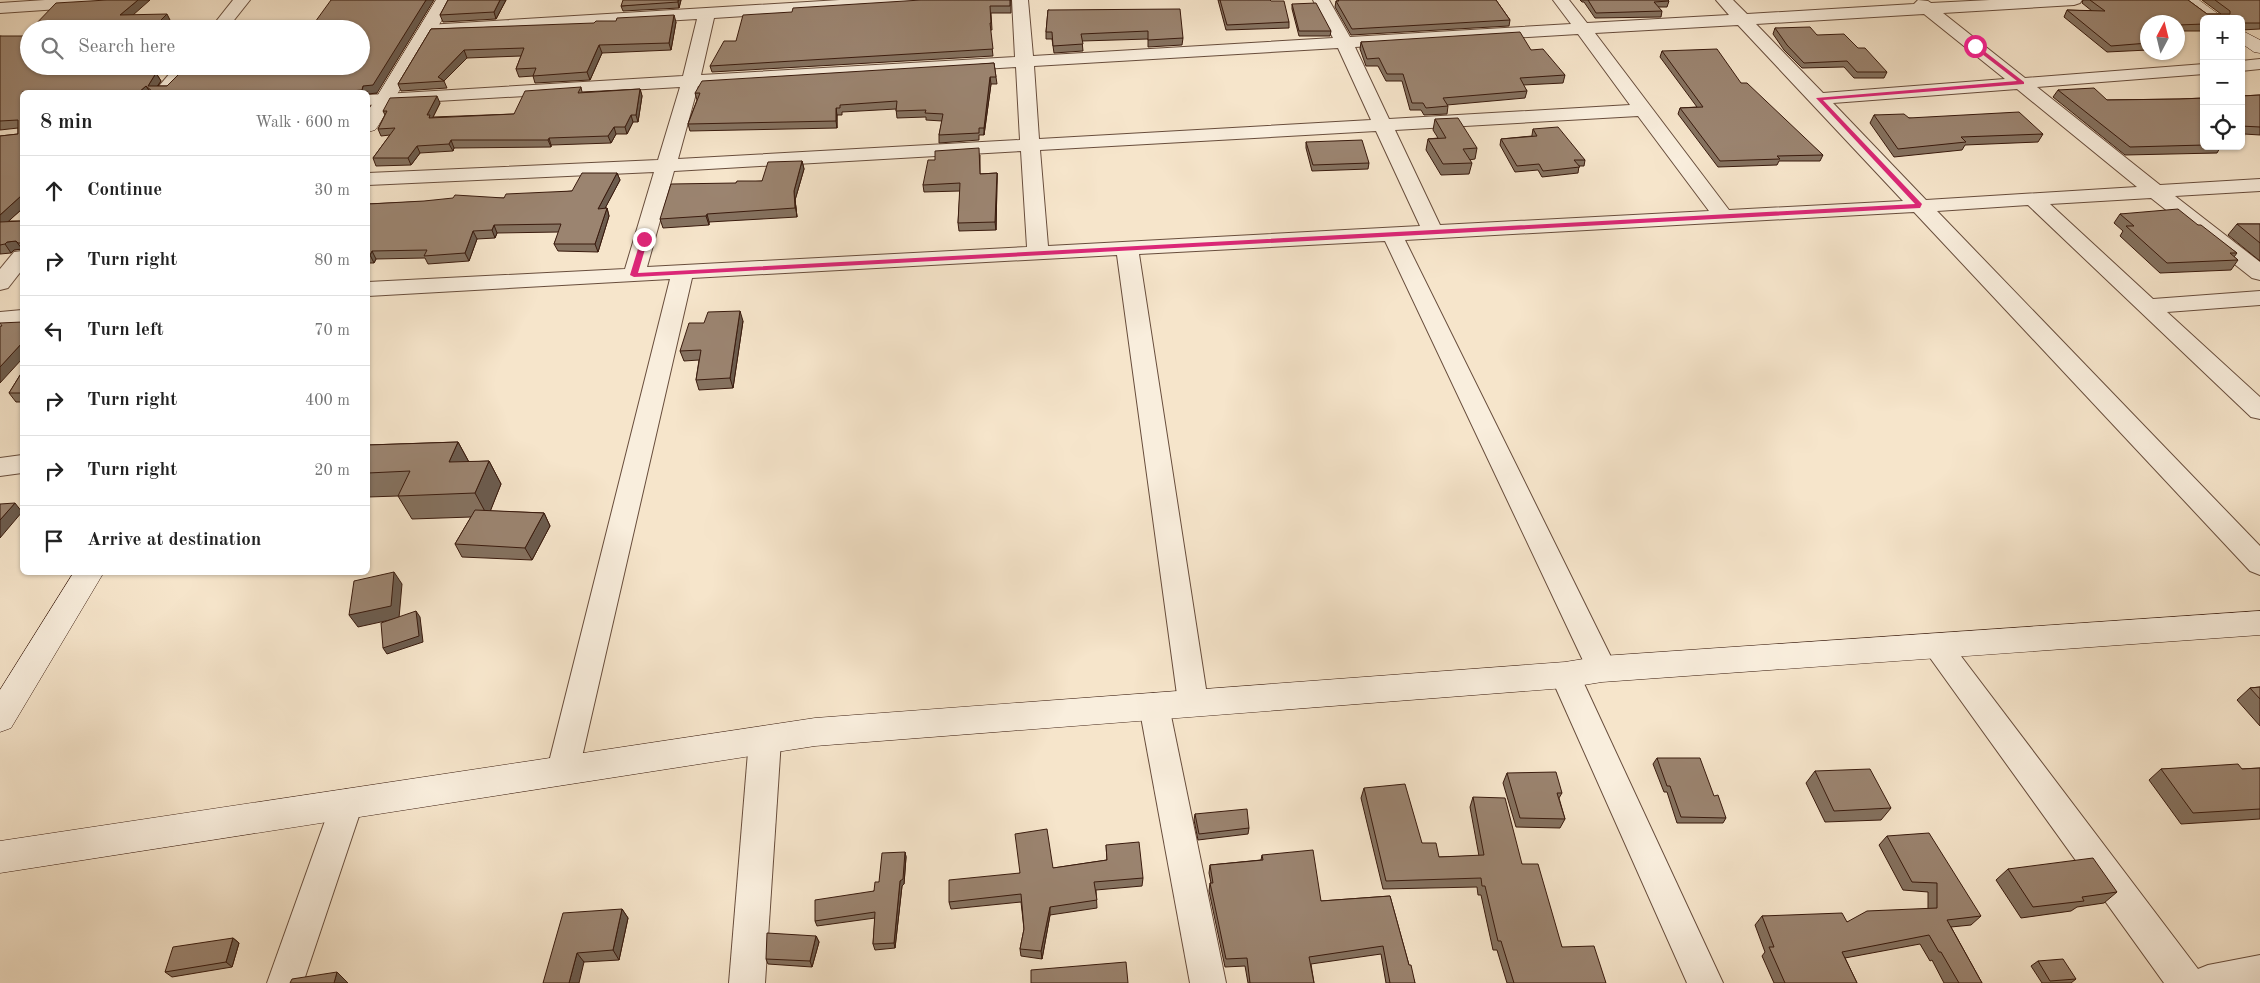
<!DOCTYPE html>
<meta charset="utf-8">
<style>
body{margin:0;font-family:"Old Standard TT",serif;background:#f2f2f2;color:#222}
.controls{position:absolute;right:15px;top:15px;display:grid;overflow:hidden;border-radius:8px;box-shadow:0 1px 4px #0004}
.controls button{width:45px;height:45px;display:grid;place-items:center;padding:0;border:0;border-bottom:1px solid #e0e0e0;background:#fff;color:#222;font:25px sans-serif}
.compass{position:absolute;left:2140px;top:15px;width:45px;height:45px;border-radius:50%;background:#fff;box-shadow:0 1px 4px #0004;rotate:7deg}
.stop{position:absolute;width:15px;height:15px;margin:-11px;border:4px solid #db2777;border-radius:50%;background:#fff}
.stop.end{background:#db2777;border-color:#fff;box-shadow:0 1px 5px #0008}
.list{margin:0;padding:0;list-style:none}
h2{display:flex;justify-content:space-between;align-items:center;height:65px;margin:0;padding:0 20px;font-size:21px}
h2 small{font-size:16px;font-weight:400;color:#767676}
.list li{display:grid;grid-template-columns:32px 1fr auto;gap:15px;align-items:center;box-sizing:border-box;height:70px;padding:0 20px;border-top:1px solid #e0e0e0}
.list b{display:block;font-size:19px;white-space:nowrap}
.list em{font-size:16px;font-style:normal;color:#767676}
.icon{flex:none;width:28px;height:28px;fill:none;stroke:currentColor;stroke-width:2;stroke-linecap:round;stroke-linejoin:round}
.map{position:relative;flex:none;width:2260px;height:983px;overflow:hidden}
.search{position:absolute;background:#fff;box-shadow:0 1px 4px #0004;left:20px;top:20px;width:350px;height:55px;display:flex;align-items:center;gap:12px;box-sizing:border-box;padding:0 18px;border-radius:28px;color:#767676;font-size:19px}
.panel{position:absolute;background:#fff;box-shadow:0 1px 4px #0004;left:20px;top:90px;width:350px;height:485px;border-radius:8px}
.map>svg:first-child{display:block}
</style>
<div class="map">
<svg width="2260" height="983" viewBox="0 0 2260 983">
<rect width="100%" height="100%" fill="#f6e5cb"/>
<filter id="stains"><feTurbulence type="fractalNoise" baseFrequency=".004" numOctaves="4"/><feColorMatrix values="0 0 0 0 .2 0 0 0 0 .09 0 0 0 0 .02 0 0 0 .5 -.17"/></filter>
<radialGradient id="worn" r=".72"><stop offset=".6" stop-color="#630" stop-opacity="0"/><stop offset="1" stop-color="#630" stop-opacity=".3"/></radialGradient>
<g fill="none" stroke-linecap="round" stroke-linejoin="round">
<g stroke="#684d3c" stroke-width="2">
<g id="street">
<polygon points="45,0 126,0 124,3 118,5 0,13 0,3"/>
<polygon points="233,0 250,0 227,29 210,29"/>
<path d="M840,0H929L927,3L921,5L714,18L701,75L1015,57L1012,0H1028L1033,56L1333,38L1313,0H1329L1350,37L1571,24L1553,0H1569L1587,23L1729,15L1716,0H1733L1747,14L1914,4L1918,0L1928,1L1931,3L1990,0H2082L2080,3L2074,5L1943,13L2025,78L2204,64V74L2037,87L2160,185L2260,179V191L2175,196L2260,262V280L2252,278L2151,198L2050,204L2153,299L2260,291V305L2167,312L2260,397V419L2251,417L2028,205L1937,211L2260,546V575L2250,571L1914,212L1405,240L1617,669L1613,678L1602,681L1591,678L1587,669L1385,241L1139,254L1208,702L1204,711L1193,715L1182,711L1178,702L1117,255L692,278L579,770L574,780L563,784L552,780L547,770L670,279L368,296V282L625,269L654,172L368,185V173L658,160L680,87L368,105V95L683,76L697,19L427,35L421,34L419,30L421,26L427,25ZM1924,14L2005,79L1823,93L1756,24ZM1738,25L1903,201L1729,210L1595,33ZM1578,34L1630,105L1389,119L1355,47ZM1338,48L1371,120L1039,139L1034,66ZM1016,67L1020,140L678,159L698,86ZM2017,89L2137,187L1926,200L1833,103ZM1638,116L1709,211L1440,225L1395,130ZM1376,131L1420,226L1048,246L1040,150ZM1021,151L1027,247L647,267L674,171Z"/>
<polygon points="2260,59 2260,69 2241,71 2241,61"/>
<polygon points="176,66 195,66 172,92 154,92"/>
<polygon points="22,251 22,270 8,288 0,290 0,269 14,252"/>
<polygon points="22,310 22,324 0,326 0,312"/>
<polygon points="22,455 22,473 0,476 0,458"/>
<polygon points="1938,635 1948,639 2198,969 2208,965 2260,955 2260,983 2164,983 1928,655 1923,647 1928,639"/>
<polygon points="1565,663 1576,666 1580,675 1723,983 1687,983 1550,675 1554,666"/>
<polygon points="1154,693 1165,697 1169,706 1226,983 1190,983 1139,706 1143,697"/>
<polygon points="765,727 776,731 781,740 765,983 729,983 749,740 754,731"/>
<polygon points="347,789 359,794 363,804 303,983 267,983 331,804 335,794"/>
</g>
</g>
<g stroke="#391a0d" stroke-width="1">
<g id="secondary">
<polygon points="436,0 454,0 378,126 375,130 368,132 368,111"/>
<polygon points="2178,0 2199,0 2225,19 2204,19"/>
<polygon points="2241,30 2260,40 2260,53 2254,52 2241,43"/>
<polygon points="74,572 104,572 11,728 0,732 0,690"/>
<polygon points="2260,611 2260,635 1602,682 1565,688 815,746 0,873 0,841 815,718 1565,662 1602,656"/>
</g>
</g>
<use href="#street" fill="#f9eedd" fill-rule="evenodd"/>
<use href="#secondary" fill="#f9eedd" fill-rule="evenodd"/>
</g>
<g fill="#857260" stroke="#391a0d">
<polygon points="448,0 506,0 496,19 443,22 440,15"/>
<polygon points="681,0 679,8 623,11 621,6"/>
<polygon points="1011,0 1011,13 991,13 992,30 990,30 993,56 712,72 710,66 736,41"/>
<polygon points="1218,0 1270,0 1289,22 1289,28 1226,30"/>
<polygon points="1338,0 1496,0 1510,20 1509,26 1351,35 1335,7 1336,1 1338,1"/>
<polygon points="1580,0 1668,0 1669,1 1667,7 1658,7 1662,11 1661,17 1595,18 1584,2 1582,2"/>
<polygon points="2083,0 2188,0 2207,14 2221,14 2202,0 2260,0 2260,29 2241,30 2241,19 2204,19 2204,31 2178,31 2178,22 2148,22 2148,50 2107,52 2064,17 2067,10 2092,11 2082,3"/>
<polygon points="1292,4 1331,31 1330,36 1299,36 1292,9"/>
<polygon points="1048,10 1183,38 1182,45 1148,47 1148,39 1082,41 1083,51 1054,53 1052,39 1046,39 1046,32"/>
<polygon points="676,22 671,50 602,53 590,80 535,83 533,76 519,77 516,69 521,56 467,58 444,81 447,88 401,91 398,84 431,29"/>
<polygon points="1775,28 1817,35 1887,72 1884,78 1854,78 1844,67 1802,68 1784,50 1773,34"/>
<polygon points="0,36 156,73 161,81 158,86 167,86 206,72 228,66 377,93 22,92 22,209 8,221 22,221 22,250 22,249 14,250 11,253 0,254 0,136 18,134 18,128 0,130"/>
<polygon points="1361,42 1531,50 1565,75 1563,83 1523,85 1527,91 1525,98 1447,105 1448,106 1447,114 1424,115 1421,110 1410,110 1402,81 1386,81 1378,66 1366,66 1360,49"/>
<polygon points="1662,51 1741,83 1823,155 1820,161 1779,161 1777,165 1718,167 1678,114 1680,108 1697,107 1660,57"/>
<polygon points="994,63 997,84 991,84 984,135 979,135 979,140 939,143 939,135 942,121 926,120 926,117 897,118 896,109 842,112 842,115 837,115 837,128 690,131 688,124 697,100 695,93"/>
<polygon points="581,87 582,92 640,89 642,96 638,122 633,122 627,134 616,134 611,143 551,145 551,147 454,148 453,151 420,153 411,165 376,166 373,158 390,135 381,136 378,129 385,115 383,111 440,103 433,117 514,114"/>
<polygon points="2058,90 2107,100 2180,99 2204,98 2204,146 2221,146 2217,153 2125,155 2053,97"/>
<polygon points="2260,95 2260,135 2244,134 2245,135 2241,140 2241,96"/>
<polygon points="1874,115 1909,118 2043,134 2038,142 1965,145 1962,150 1894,157 1870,123"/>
<polygon points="1435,119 1477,148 1475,159 1469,160 1472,163 1469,174 1441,175 1426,150 1428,139 1438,138 1433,130"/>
<polygon points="1533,129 1585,160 1584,166 1579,166 1578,173 1542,177 1538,170 1515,172 1500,145 1501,139 1532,136 1532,135"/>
<polygon points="1306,142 1369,163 1368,169 1312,171 1306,148"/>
<polygon points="980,155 980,174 997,173 997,181 996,230 959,231 958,223 960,191 924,192 923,185 935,160"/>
<polygon points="802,161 804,169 795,200 797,217 709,222 709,225 663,228 660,219 736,183 762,181"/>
<polygon points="617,173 620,180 605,208 607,208 609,216 598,252 558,251 554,244 559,232 497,233 495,238 477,239 469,261 428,264 425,258 376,259 374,263 368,263 368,204 504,198 572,191"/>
<polygon points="2120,214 2198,225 2237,253 2234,257 2238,260 2231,270 2160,273 2120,236 2123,231 2114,223"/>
<polygon points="2237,224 2260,224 2260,261 2228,235"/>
<polygon points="743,321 733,388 699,390 696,380 699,360 684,361 680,351"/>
<polygon points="22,372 22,402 16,402 9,393"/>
<polygon points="458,442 469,462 489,461 501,484 490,511 544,513 550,526 532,560 462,557 455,544 471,517 412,519 398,496 368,497 368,445"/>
<polygon points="2260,687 2260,726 2237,700 2250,688"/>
<polygon points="1657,758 1726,818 1723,823 1677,823 1667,792 1664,792 1653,764"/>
<polygon points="2260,768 2260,819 2181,824 2149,780 2161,769 2242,769"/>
<polygon points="1815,771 1891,808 1881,820 1825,822 1806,783"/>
<polygon points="1507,773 1562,793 1559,798 1565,819 1560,828 1516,827 1503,783"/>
<polygon points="1364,788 1422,843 1439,857 1479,856 1470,807 1473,797 1522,864 1562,947 1606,983 1507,983 1497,950 1493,950 1481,895 1478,895 1477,887 1383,889 1361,798"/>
<polygon points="1195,814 1249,828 1248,834 1198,840 1194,820"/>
<polygon points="1887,836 1981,916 1971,925 1951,927 1982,983 1944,983 1932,960 1930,961 1920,944 1845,958 1857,983 1774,983 1762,956 1765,952 1755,925 1762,916 1847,922 1928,909 1928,892 1903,890 1879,845"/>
<polygon points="1106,845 1143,878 1142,886 1096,890 1097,908 1050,915 1042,959 1021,956 1020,949 1024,929 1021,902 951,909 949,902 1020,873 1107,860"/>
<polygon points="905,852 906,857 904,884 902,886 895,948 875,950 873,944 875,918 817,926 815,921 874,891 879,882"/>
<polygon points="1262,855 1321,901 1390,896 1409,965 1415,983 1386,983 1381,954 1311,964 1314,983 1248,983 1245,966 1225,967 1209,891 1210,883 1211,883 1209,873 1210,865 1261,860"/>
<polygon points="2008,869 2117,892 2104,903 2077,907 2071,911 2021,918 1996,880"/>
<polygon points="622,909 628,918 619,960 584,962 543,983"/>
<polygon points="816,936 819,942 812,967 768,964 766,959"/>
<polygon points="233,938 239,943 232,967 172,977 165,972"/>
<polygon points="2038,961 2076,979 2071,983 2042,983 2031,966"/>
</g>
<g fill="#6c5c4e" stroke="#391a0d">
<polygon points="138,0 150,0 124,23 120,15"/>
<polygon points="426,0 434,0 377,93 368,94 368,92 364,92 362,90 363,86"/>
<polygon points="500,0 506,0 496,19 494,12"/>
<polygon points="678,0 681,0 679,8 678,2"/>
<polygon points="167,14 171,22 164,29 152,29"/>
<polygon points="674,15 676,22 671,50 669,43"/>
<polygon points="599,45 602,53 590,80 587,72"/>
<polygon points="464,50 467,58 444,81 438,77"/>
<polygon points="150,66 161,66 148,81 143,74"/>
<polygon points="156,73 161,81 153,92 148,86"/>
<polygon points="990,77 991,84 984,135 984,128"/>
<polygon points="146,86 150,92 139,92"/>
<polygon points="640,89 642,96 638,122 636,115"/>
<polygon points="437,96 440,103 432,119 433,122 427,115"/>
<polygon points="836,108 837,115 837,128 836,121"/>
<polygon points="631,115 633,122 627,134 625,127"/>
<polygon points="614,127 616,134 611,143 608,136"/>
<polygon points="549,138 551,145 551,147 548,140"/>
<polygon points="451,140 454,148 453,151 449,144"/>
<polygon points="417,146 420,153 411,165 408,158"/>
<polygon points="802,161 804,169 795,200 797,217 794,191"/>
<polygon points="617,173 620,180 601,216 598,209"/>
<polygon points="997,173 997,181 996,230 995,222"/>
<polygon points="22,195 22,209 0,229 0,215"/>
<polygon points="607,208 609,216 598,252 595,244"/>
<polygon points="707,214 709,222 709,225 706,216"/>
<polygon points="494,225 497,233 495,238 492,230"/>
<polygon points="473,231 477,239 469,261 465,253"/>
<polygon points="16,241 22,249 14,250 11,253 5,244 7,242"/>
<polygon points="372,251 376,259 374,263 370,255"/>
<polygon points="740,311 743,321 733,388 730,378"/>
<polygon points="22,343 22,359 0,383 0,367"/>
<polygon points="458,442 471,466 449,462"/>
<polygon points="489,461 501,484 488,517 475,493"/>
<polygon points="15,503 22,512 0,538 0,520"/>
<polygon points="544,513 550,526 532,560 525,548"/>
<polygon points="394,572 402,584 399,618 358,627 349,615"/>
<polygon points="416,611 420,617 423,642 387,654 383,648"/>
<polygon points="905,852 906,857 904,884 902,886 895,948 894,943 900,881"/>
<polygon points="1050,907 1050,915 1042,959 1041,951"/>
<polygon points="622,909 628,918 619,960 613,950"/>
<polygon points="816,936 819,942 812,967 810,961"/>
<polygon points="233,938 239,943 232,967 226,962"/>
<polygon points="577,953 584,962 579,983 569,983"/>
<polygon points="337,972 348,983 334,983"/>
</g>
<g fill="#9b8470" stroke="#391a0d">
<polygon points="107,0 138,0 120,15 167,14 152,29 31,29 56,3"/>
<polygon points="331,0 426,0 373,85 363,86 362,90 339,92 153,92 146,86 139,92 22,92 22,195 0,215 0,136 18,134 18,120 0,121 0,36 24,36 29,31 29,66 150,66 143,74 156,73 148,86 167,86 180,73 206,72 208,68 228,66 361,66 361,29 310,29"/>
<polygon points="448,0 500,0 494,12 440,15"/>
<polygon points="623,0 678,0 678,2 621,6"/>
<polygon points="921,0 1010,0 1010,6 990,6 991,23 990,23 993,49 710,66 724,41 736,41 743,15 792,12 793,8"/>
<polygon points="1220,0 1270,0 1271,1 1284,1 1289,22 1227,25"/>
<polygon points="1338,0 1496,0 1510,20 1352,29 1336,1 1339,1"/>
<polygon points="1588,0 1668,0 1669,1 1654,2 1662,11 1596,13"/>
<polygon points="2090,0 2188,0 2207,14 2230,14 2230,11 2215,0 2260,0 2260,23 2241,23 2241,19 2204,19 2204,24 2178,25 2178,22 2148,22 2148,43 2111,46 2067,10 2105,11"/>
<polygon points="1316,3 1331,31 1299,31 1292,4"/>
<polygon points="1180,9 1183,38 1148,40 1148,31 1081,34 1083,44 1053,46 1052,32 1046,32 1048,10"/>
<polygon points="674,15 669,43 599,45 587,72 533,76 536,68 516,69 524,48 464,50 438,77 444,81 398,84 431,29 594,23 596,21 616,21 617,18"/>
<polygon points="1810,27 1817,35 1844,34 1858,48 1865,48 1887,72 1857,72 1847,61 1804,63 1787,45 1775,28"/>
<polygon points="1520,32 1531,50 1543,49 1565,75 1520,78 1527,91 1443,98 1448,106 1426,108 1423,103 1412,103 1403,74 1387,74 1379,58 1367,59 1361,42"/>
<polygon points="1717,49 1741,83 1747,83 1823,155 1777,156 1780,159 1720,161 1680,108 1703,107 1662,51"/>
<polygon points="994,63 996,77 990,77 984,128 979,128 979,133 939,135 943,114 925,113 926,110 896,111 897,101 840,105 840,108 836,108 836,121 688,124 700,93 695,93 702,81"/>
<polygon points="581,87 578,93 640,89 636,115 631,115 625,127 614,127 608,136 549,138 548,140 451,140 449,144 417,146 408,158 373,158 395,128 378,129 387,111 383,111 390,98 437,96 427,115 430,115 429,118 514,114 525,91"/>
<polygon points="2094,88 2107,100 2180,99 2204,98 2204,145 2130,147 2058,90"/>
<polygon points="2260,95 2260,127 2241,126 2241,96"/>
<polygon points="2019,112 2043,134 1961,137 1966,142 1898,149 1874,115 1904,114 1909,118"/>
<polygon points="1458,118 1477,148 1463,149 1472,163 1443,164 1428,139 1446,138 1435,119"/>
<polygon points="1558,127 1585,160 1574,160 1580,167 1543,171 1539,164 1517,166 1501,139 1537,136 1533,129"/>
<polygon points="1362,140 1369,163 1313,165 1306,142"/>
<polygon points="979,148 980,174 997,173 995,222 958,223 960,183 923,185 928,160 935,160 935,151"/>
<polygon points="802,161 794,191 795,208 707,214 706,216 660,219 671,184 736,183 737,181 762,181 768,162"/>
<polygon points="582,173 617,173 598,209 607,208 595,244 554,244 561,224 494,225 492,230 473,231 465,253 424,256 427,250 372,251 370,255 368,255 368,204 424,201 453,198 455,195 504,198 506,194 572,191"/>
<polygon points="2178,209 2198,225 2201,225 2237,253 2230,253 2238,260 2167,263 2126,226 2134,226 2120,214"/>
<polygon points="22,221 22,243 18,243 16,241 7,242 5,244 0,245 0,222"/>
<polygon points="2237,224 2260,224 2260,243"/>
<polygon points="740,311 730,378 696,380 701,350 680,351 689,323 704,323 708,312"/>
<polygon points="22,322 22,343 0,367 0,326 2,326 0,323"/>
<polygon points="22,372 22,393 9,393"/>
<polygon points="458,442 449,462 489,461 475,493 398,496 410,471 368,473 368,445"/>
<polygon points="15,503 0,520 0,504"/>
<polygon points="475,510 544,513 525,548 455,544"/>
<polygon points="394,572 391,606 349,615 354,581"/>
<polygon points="416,611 419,636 383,648 381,623"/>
<polygon points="2260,687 2260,699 2250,688"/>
<polygon points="1657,758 1700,758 1714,796 1718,795 1726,818 1681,817 1670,786 1667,786"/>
<polygon points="2238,764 2242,769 2260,768 2260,809 2193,813 2161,769"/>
<polygon points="1870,769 1891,808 1834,811 1815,771"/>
<polygon points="1556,772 1562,793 1557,793 1565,819 1520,818 1507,773"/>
<polygon points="1405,784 1422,843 1436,843 1439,857 1484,855 1473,797 1505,798 1522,864 1538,864 1562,947 1594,946 1606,983 1514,983 1501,941 1498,941 1485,886 1482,886 1481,878 1386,881 1364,788"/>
<polygon points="1247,809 1249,828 1199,834 1195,814"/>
<polygon points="1047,829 1053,868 1107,860 1106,845 1139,842 1143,878 1094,882 1097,900 1050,907 1041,951 1020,949 1024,929 1021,894 949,902 949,880 1020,873 1015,834"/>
<polygon points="1929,833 1981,916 1947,920 1982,983 1959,983 1941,952 1939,952 1929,935 1842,952 1857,983 1785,983 1769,947 1774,947 1762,916 1842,913 1847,922 1867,911 1937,908 1937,883 1912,882 1887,836"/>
<polygon points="1313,850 1321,901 1390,896 1409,965 1411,965 1415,983 1390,983 1383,946 1309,957 1314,983 1250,983 1247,958 1226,959 1210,883 1213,883 1210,865 1263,860 1262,855"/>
<polygon points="905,852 903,879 900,881 894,943 873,944 875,912 815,921 815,900 874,891 875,882 879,882 882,853"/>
<polygon points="2093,858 2117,892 2082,897 2084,901 2033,907 2008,869"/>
<polygon points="622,909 613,950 577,953 569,983 543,983 563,913"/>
<polygon points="767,933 816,936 810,961 766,959"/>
<polygon points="233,938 226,962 165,972 173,947"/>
<polygon points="2063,959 2076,979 2050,981 2038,961"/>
<polygon points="1126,962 1128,983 1031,983 1031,970"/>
<polygon points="337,972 334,983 290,983 292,979"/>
</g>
<polygon fill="#db2777" points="1975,44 2024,82 2024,84 1823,100 1922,204 1920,208 634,277 630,275 641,239 644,237 648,239 638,273 1915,204 1816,98 2017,81 1973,47"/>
<rect width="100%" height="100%" filter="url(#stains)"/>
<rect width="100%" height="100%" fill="url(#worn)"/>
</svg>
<div class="controls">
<button>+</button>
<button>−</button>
<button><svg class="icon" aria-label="locate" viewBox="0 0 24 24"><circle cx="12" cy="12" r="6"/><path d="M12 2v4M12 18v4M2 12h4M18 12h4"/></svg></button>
</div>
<svg class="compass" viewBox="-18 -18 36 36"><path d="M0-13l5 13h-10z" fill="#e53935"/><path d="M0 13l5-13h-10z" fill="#767676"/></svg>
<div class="stop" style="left:1975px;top:46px"></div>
<div class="stop end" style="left:644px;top:239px"></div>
<div class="search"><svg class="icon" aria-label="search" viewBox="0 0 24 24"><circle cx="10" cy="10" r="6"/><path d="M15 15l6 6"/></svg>Search here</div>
<section class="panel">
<h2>8 min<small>Walk · 600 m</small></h2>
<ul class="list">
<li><svg class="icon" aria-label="ahead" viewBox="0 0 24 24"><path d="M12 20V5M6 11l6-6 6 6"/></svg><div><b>Continue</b></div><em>30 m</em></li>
<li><svg class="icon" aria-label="right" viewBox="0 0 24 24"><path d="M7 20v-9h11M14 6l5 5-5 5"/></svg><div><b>Turn right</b></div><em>80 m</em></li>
<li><svg class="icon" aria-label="left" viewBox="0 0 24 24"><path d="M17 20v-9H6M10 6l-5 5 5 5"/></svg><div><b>Turn left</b></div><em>70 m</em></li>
<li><svg class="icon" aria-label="right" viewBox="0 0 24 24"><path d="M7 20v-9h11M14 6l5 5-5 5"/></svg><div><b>Turn right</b></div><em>400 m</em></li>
<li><svg class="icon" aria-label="right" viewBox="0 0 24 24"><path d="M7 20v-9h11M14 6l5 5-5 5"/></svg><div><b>Turn right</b></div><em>20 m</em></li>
<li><svg class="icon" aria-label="arrive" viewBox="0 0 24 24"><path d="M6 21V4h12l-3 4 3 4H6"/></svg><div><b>Arrive at destination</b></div></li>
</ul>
</section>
</div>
